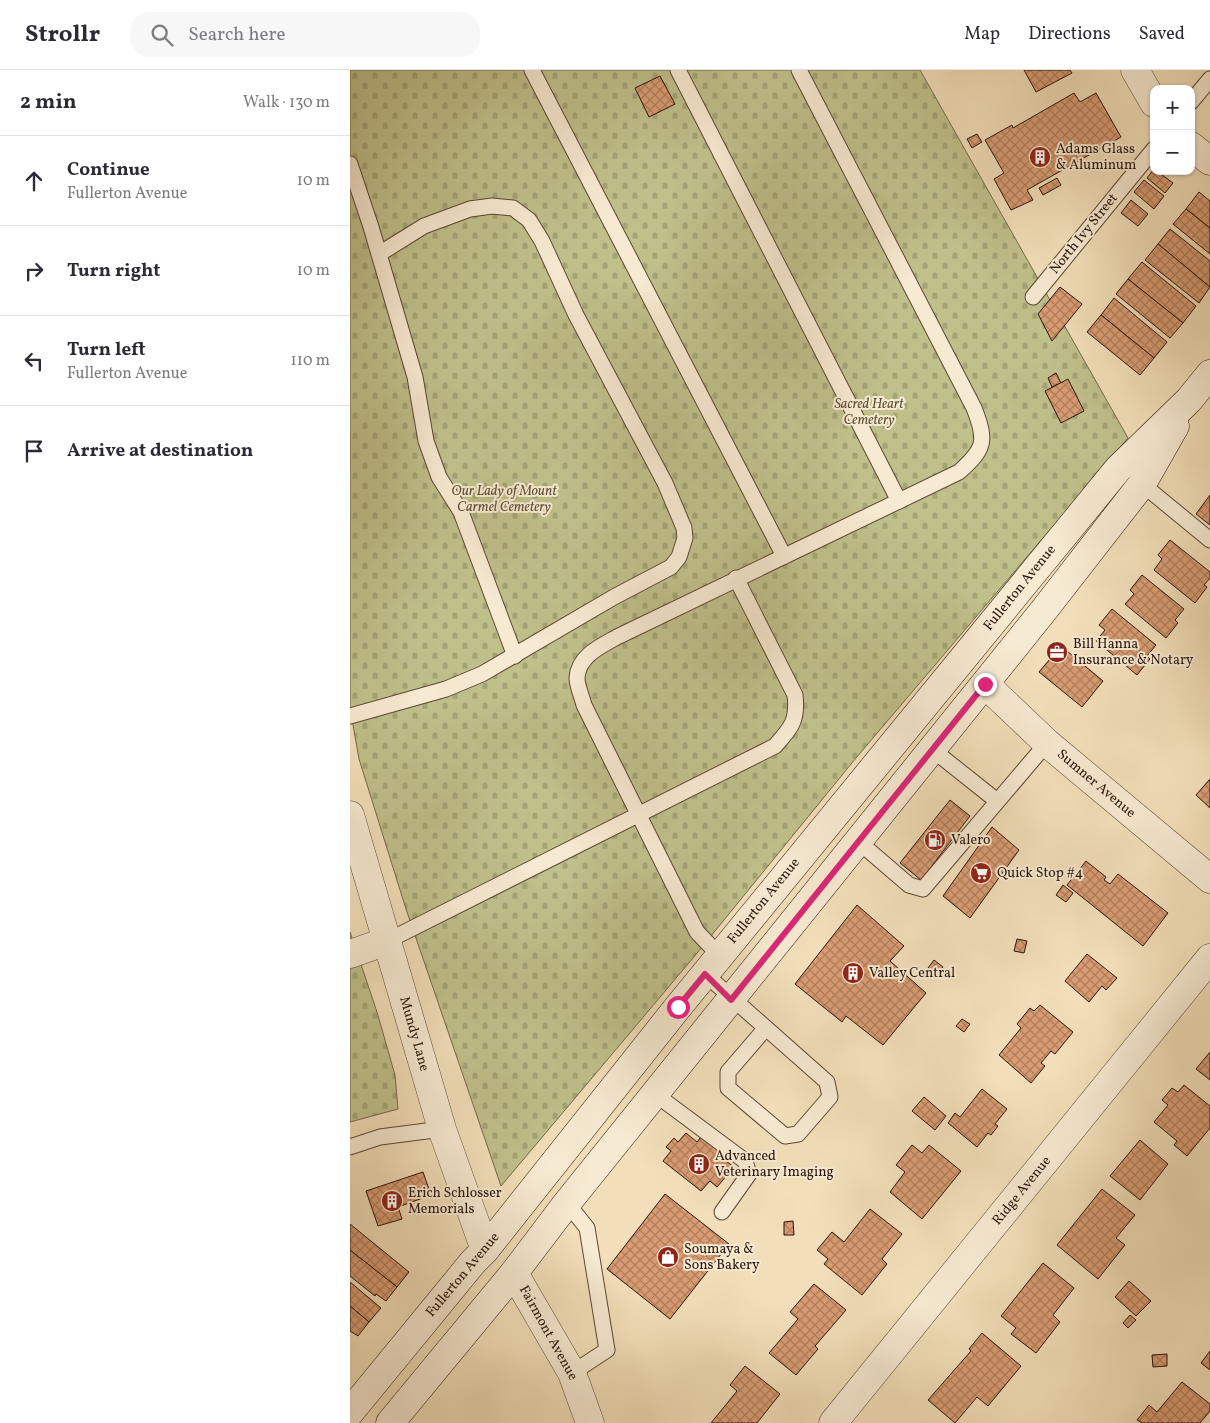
<!DOCTYPE html>
<meta charset="utf-8">
<style>
body{margin:0;font-family:Vollkorn,serif;background:#f7f7f7;color:#2b2b33}
.controls{position:absolute;right:15px;top:15px;display:grid;overflow:hidden;border-radius:10px;box-shadow:0 1px 4px #0004}
.controls button{width:45px;height:45px;display:grid;place-items:center;padding:0;border:0;border-bottom:1px solid #e1e1e2;background:#fff;color:#2b2b33;font:25px sans-serif}
.stop{position:absolute;width:15px;height:15px;margin:-11px;border:4px solid #db2777;border-radius:50%;background:#fff}
.stop.end{background:#db2777;border-color:#fff;box-shadow:0 1px 5px #0008}
.list{margin:0;padding:0;list-style:none}
h2{display:flex;justify-content:space-between;align-items:center;height:65px;margin:0;padding:0 20px;font-size:21px}
h2 small{font-size:16px;font-weight:400;color:#7c7c81}
.list li{display:grid;grid-template-columns:32px 1fr auto;gap:15px;align-items:center;box-sizing:border-box;height:90px;padding:0 20px;border-top:1px solid #e1e1e2}
.list b{display:block;font-size:19px;white-space:nowrap}
.list p{margin:0;font-size:16px;white-space:nowrap;color:#7c7c81}
.list em{font-size:16px;font-style:normal;color:#7c7c81}
.icon{flex:none;width:28px;height:28px;fill:none;stroke:currentColor;stroke-width:2;stroke-linecap:round;stroke-linejoin:round}
.map{position:relative;flex:none;width:860px;height:1353px;overflow:hidden}
header{display:flex;align-items:center;gap:30px;box-sizing:border-box;height:70px;padding:0 25px;background:#fff;border-bottom:1px solid #e1e1e2}
header strong{font-size:24px}
nav{display:flex;gap:28px;margin-inline-start:auto;font-size:18px}
.search{width:350px;height:45px;background:#f7f7f7;display:flex;align-items:center;gap:12px;box-sizing:border-box;padding:0 18px;border-radius:20px;color:#7c7c81;font-size:19px}
main{display:flex}
aside{flex:1;background:#fff}
.map>svg:first-child{display:block}
</style>
<header>
<strong>Strollr</strong>
<div class="search"><svg class="icon" aria-label="search" viewBox="0 0 24 24"><circle cx="10" cy="10" r="6"/><path d="M15 15l6 6"/></svg>Search here</div>
<nav><a>Map</a><a>Directions</a><a>Saved</a></nav>
</header>
<main>
<aside>
<h2>2 min<small>Walk · 130 m</small></h2>
<ul class="list">
<li><svg class="icon" aria-label="ahead" viewBox="0 0 24 24"><path d="M12 20V5M6 11l6-6 6 6"/></svg><div><b>Continue</b><p>Fullerton Avenue</p></div><em>10 m</em></li>
<li><svg class="icon" aria-label="right" viewBox="0 0 24 24"><path d="M7 20v-9h11M14 6l5 5-5 5"/></svg><div><b>Turn right</b></div><em>10 m</em></li>
<li><svg class="icon" aria-label="left" viewBox="0 0 24 24"><path d="M17 20v-9H6M10 6l-5 5 5 5"/></svg><div><b>Turn left</b><p>Fullerton Avenue</p></div><em>110 m</em></li>
<li><svg class="icon" aria-label="arrive" viewBox="0 0 24 24"><path d="M6 21V4h12l-3 4 3 4H6"/></svg><div><b>Arrive at destination</b></div></li>
</ul>
</aside>
<div class="map">
<svg width="860" height="1353" viewBox="0 0 860 1353">
<defs>
<pattern id="cemetery-stones" width="16" height="16" patternUnits="userSpaceOnUse" patternTransform="scale(1.25)"><rect width="16" height="16" fill="#c0c08b"/><path d="M2 7V4a2 2 0 0 1 4 0v3zM10 15v-3a2 2 0 0 1 4 0v3z" fill="#a5a477"/></pattern>
<pattern id="building-cross-hatch" width="8" height="8" patternUnits="userSpaceOnUse" patternTransform="scale(1.25)"><rect width="8" height="8" fill="#d99c73"/><path d="M0 0l8 8M0 8l8-8" fill="none" stroke="#b07e5d"/></pattern>
</defs>
<rect width="100%" height="100%" fill="#f2dfb9"/>
<filter id="stains"><feTurbulence type="fractalNoise" baseFrequency=".004" numOctaves="4"/><feColorMatrix values="0 0 0 0 .2 0 0 0 0 .09 0 0 0 0 .02 0 0 0 .5 -.17"/></filter>
<radialGradient id="worn" r=".72"><stop offset=".6" stop-color="#630" stop-opacity="0"/><stop offset="1" stop-color="#630" stop-opacity=".3"/></radialGradient>
<g fill="url(#cemetery-stones)" stroke="#756a4b">
<polygon points="0,0 570,0 778,368 506,688 343,888 151,1116 56,839 9,689 0,638"/>
<polygon points="0,862 27,942 45,1005 48,1039 0,1052"/>
</g>
<g fill="url(#building-cross-hatch)" stroke="#2a140b">
<polygon points="674,0 720,0 722,3 686,22"/>
<polygon points="310,6 325,34 299,47 285,18"/>
<polygon points="724,23 730,32 746,23 771,67 677,120 683,130 661,140 644,109 654,103 635,70 662,55 663,58"/>
<polygon points="627,64 632,72 622,78 617,69"/>
<polygon points="804,99 823,113 815,123 797,108"/>
<polygon points="707,108 711,115 693,125 689,118"/>
<polygon points="794,110 814,126 804,139 784,122"/>
<polygon points="849,122 860,131 860,158 836,139"/>
<polygon points="781,130 798,144 788,156 771,143"/>
<polygon points="836,139 860,158 860,184 823,154"/>
<polygon points="820,159 860,191 860,217 808,174"/>
<polygon points="808,174 860,217 849,233 795,190"/>
<polygon points="792,192 846,236 833,253 778,209"/>
<polygon points="778,209 833,253 820,268 766,224"/>
<polygon points="710,217 732,234 702,271 688,244"/>
<polygon points="764,228 817,272 804,288 751,245"/>
<polygon points="751,245 804,288 790,305 737,262"/>
<polygon points="706,303 711,313 702,317 698,308"/>
<polygon points="718,309 734,341 711,353 695,321"/>
<polygon points="860,425 860,455 846,444"/>
<polygon points="820,470 860,502 860,508 854,515 857,517 845,533 804,500 812,489 808,485"/>
<polygon points="792,505 834,539 825,550 828,553 816,568 775,534 784,524 780,520"/>
<polygon points="762,539 806,575 797,586 800,589 787,605 746,571 755,560 749,555"/>
<polygon points="711,576 753,611 732,637 689,602"/>
<polygon points="860,709 860,738 846,725"/>
<polygon points="600,730 620,746 571,810 550,793"/>
<polygon points="642,757 669,780 620,848 593,826"/>
<polygon points="736,791 756,807 754,810 760,814 768,804 818,843 793,876 717,815"/>
<polygon points="713,815 723,823 716,832 706,825"/>
<polygon points="507,835 554,876 540,891 576,923 533,975 496,946 492,952 445,914"/>
<polygon points="667,869 677,871 674,883 664,881"/>
<polygon points="737,884 767,908 756,920 752,916 739,932 715,911"/>
<polygon points="584,890 593,897 587,905 578,898"/>
<polygon points="690,935 723,962 705,984 701,981 691,993 695,996 681,1013 649,985 671,958 667,954 680,938 684,941"/>
<polygon points="612,949 620,954 614,962 606,956"/>
<polygon points="860,982 860,1010 846,999"/>
<polygon points="834,1015 860,1036 860,1058 837,1086 824,1075 827,1071 804,1052 818,1035 812,1030 822,1018 828,1022"/>
<polygon points="632,1019 657,1039 645,1054 648,1056 641,1065 638,1063 627,1077 598,1053 605,1043 610,1047"/>
<polygon points="574,1027 596,1046 585,1060 562,1041"/>
<polygon points="336,1063 347,1072 351,1067 360,1075 364,1071 381,1086 376,1091 384,1097 367,1117 360,1111 351,1121 313,1091 321,1081 316,1077 324,1068 328,1072"/>
<polygon points="790,1070 818,1094 790,1130 760,1106"/>
<polygon points="562,1075 572,1083 579,1075 611,1101 572,1149 540,1122 555,1102 546,1095"/>
<polygon points="73,1102 81,1125 48,1137 52,1149 28,1156 16,1121"/>
<polygon points="752,1119 785,1145 766,1168 775,1175 748,1209 707,1175"/>
<polygon points="315,1124 379,1174 320,1249 257,1199"/>
<polygon points="520,1139 552,1164 532,1189 537,1194 512,1225 474,1194 478,1189 467,1180 482,1162 494,1172"/>
<polygon points="443,1151 444,1165 434,1165 434,1152"/>
<polygon points="0,1154 59,1202 47,1217 0,1180"/>
<polygon points="0,1180 47,1217 36,1231 26,1224 25,1226 0,1206"/>
<polygon points="693,1193 724,1218 703,1245 710,1252 686,1283 661,1264 666,1258 651,1246"/>
<polygon points="779,1211 801,1231 786,1246 765,1227"/>
<polygon points="0,1212 31,1238 19,1252 0,1236"/>
<polygon points="464,1214 496,1240 465,1276 468,1279 446,1305 419,1283 448,1249 440,1242"/>
<polygon points="0,1236 19,1252 8,1266 0,1261"/>
<polygon points="780,1245 786,1250 778,1258 773,1253"/>
<polygon points="632,1263 671,1296 638,1336 627,1327 605,1353 578,1330 621,1281 619,1279"/>
<polygon points="860,1281 860,1300 851,1293"/>
<polygon points="817,1284 817,1296 803,1297 802,1285"/>
<polygon points="395,1296 430,1324 407,1353 361,1353 387,1321 380,1315"/>
<polygon points="832,1312 860,1334 860,1341 850,1353 792,1353 787,1350 799,1335 807,1342"/>
</g>
<g fill="none" stroke-linecap="round" stroke-linejoin="round">
<g stroke="#5c4736" stroke-width="17">
<g id="service">
<polyline points="182,0 434,486"/>
<polyline points="328,0 549,431"/>
<polyline points="841,32 860,9"/>
<polyline points="0,94 21,157 65,307 76,371 89,407 111,442 165,586"/>
<polyline points="683,227 804,79"/>
<polyline points="792,414 860,470"/>
<polyline points="0,646 96,619 132,604 264,527 321,497 329,487 335,468 334,458 315,413 226,245 192,171 179,150 163,138 142,136 120,139 74,156 29,184"/>
<polyline points="583,680 647,731"/>
<polyline points="509,772 559,815 573,819 697,673"/>
<path d="M37,871L425,676C441,658 448,651 445,625L386,508"/>
<path d="M370,886L347,862L234,635C232,627 227,616 227,608C228,586 251,576 267,567L609,402C635,379 637,371 624,338L449,0"/>
<polyline points="355,904 477,1012 480,1027 448,1064 435,1066 378,1018 378,1002 415,959"/>
<polyline points="305,1024 395,1091 399,1104 372,1142"/>
<polyline points="0,1077 30,1067 92,1059"/>
<polyline points="217,1133 237,1158 257,1280 222,1303"/>
</g>
</g>
<g stroke="#5c4736" stroke-width="29">
<g id="minor">
<polyline points="785,0 804,33"/>
<polyline points="841,76 860,91"/>
<polyline points="635,614 697,673 860,809"/>
<polyline points="0,745 92,1059 135,1180"/>
<polyline points="0,884 37,871"/>
<polyline points="164,1203 222,1303 240,1353"/>
<polyline points="483,1353 860,888"/>
</g>
</g>
<g stroke="#2a140b" stroke-width="29">
<g id="secondary">
<polyline points="0,1342 123,1192 135,1180 328,937 768,399 839,330 860,304"/>
<polyline points="40,1353 164,1203 217,1133 694,540 792,414 825,356"/>
</g>
</g>
<use href="#service" stroke="#f7ead2" stroke-width="15"/>
<use href="#minor" stroke="#f7ead2" stroke-width="28"/>
<use href="#secondary" stroke="#f7ead2" stroke-width="28"/>
</g>
<g fill="none" stroke-linecap="round" stroke-linejoin="round">
<polyline stroke="#db2777" stroke-width="6" points="328,937 355,904 381,930 635,614"/>
</g>
<defs>
<g id="building-disc" transform="scale(1.125)"><circle r="9.5" fill="#8f2418" stroke="#f7ead2"/><path d="M-4-6H4V6H1V3H-1V6H-4ZM-2.5-4.3h1.7v1.8h-1.7ZM.8-4.3h1.7v1.8H.8ZM-2.5-1h1.7V.8h-1.7ZM.8-1h1.7V.8H.8Z" fill="#fff"/></g>
<g id="office-disc" transform="scale(1.125)"><circle r="9.5" fill="#8f2418" stroke="#f7ead2"/><path d="M-6-3h4V-5.5h4V-3h4V5H-6ZM-1-4.5V-3h2v-1.5ZM-6 0V1H6V0Z" fill="#fff"/></g>
<g id="fuel-disc" transform="scale(1.125)"><circle r="9.5" fill="#8f2418" stroke="#f7ead2"/><path d="M-5.5-6h7V0h2V4h1.3V-2.5L3-4.5l.8-.8L6-3V5H2.5V1h-1V6h-7ZM-4.2-4.7v3.2H.2V-4.7Z" fill="#fff"/></g>
<g id="supermarket-disc" transform="scale(1.125)"><circle r="9.5" fill="#8f2418" stroke="#f7ead2"/><path d="M-6-5.5h2.5l.6 2H6L4.5 2H-2.5L-4.4-4H-6ZM-1.5 3.2a1.3 1.3 0 1 0 .1 0ZM3 3.2a1.3 1.3 0 1 0 .1 0Z" fill="#fff"/></g>
<g id="shop-disc" transform="scale(1.125)"><circle r="9.5" fill="#8f2418" stroke="#f7ead2"/><path d="M-5-2.5h2.3a2.7 3.5 0 0 1 5.4 0H5L5.5 6h-11ZM-1.5-2.5h3a1.5 2.3 0 0 0-3 0Z" fill="#fff"/></g>
</defs>
<g fill-rule="evenodd">
<use href="#building-disc" x="690" y="87"/>
<use href="#office-disc" x="707" y="582"/>
<use href="#fuel-disc" x="585" y="770"/>
<use href="#supermarket-disc" x="631" y="803"/>
<use href="#building-disc" x="503" y="903"/>
<use href="#building-disc" x="349" y="1094"/>
<use href="#building-disc" x="42" y="1131"/>
<use href="#shop-disc" x="318" y="1187"/>
</g>
<g text-anchor="middle" dominant-baseline="central" stroke-width="4" stroke-linejoin="round" paint-order="stroke">
<g font-size="14" fill="#2a140b" stroke="#f7ead2" text-anchor="start">
<text x="706" y="79">Adams Glass<tspan x="706" dy="16">&amp; Aluminum</tspan></text>
<text x="723" y="574">Bill Hanna<tspan x="723" dy="16">Insurance &amp; Notary</tspan></text>
<text x="601" y="770">Valero</text>
<text x="647" y="803">Quick Stop #4</text>
<text x="519" y="903">Valley Central</text>
<text x="365" y="1086">Advanced<tspan x="365" dy="16">Veterinary Imaging</tspan></text>
<text x="58" y="1123">Erich Schlosser<tspan x="58" dy="16">Memorials</tspan></text>
<text x="334" y="1179">Soumaya &amp;<tspan x="334" dy="16">Sons Bakery</tspan></text>
</g>
<g font-size="14" fill="#2a140b" stroke="#f7ead2">
<text transform="translate(734 164) rotate(-51)">North Ivy Street</text>
<text transform="translate(670 518) rotate(-51)">Fullerton Avenue</text>
<text transform="translate(746 714) rotate(40)">Sumner Avenue</text>
<text transform="translate(414 831) rotate(-51)">Fullerton Avenue</text>
<text transform="translate(64 964) rotate(74)">Mundy Lane</text>
<text transform="translate(672 1121) rotate(-51)">Ridge Avenue</text>
<text transform="translate(113 1205) rotate(-50)">Fullerton Avenue</text>
<text transform="translate(198 1263) rotate(61)">Fairmont Avenue</text>
</g>
<g font-size="14" font-style="italic" fill="#5e5038" stroke="#f7ead2">
<text x="519" y="334">Sacred Heart<tspan x="519" dy="16">Cemetery</tspan></text>
<text x="154" y="421">Our Lady of Mount<tspan x="154" dy="16">Carmel Cemetery</tspan></text>
</g>
</g>
<rect width="100%" height="100%" filter="url(#stains)"/>
<rect width="100%" height="100%" fill="url(#worn)"/>
</svg>
<div class="controls">
<button>+</button>
<button>−</button>
</div>
<div class="stop" style="left:328px;top:937px"></div>
<div class="stop end" style="left:635px;top:614px"></div>
</div>
</main>
